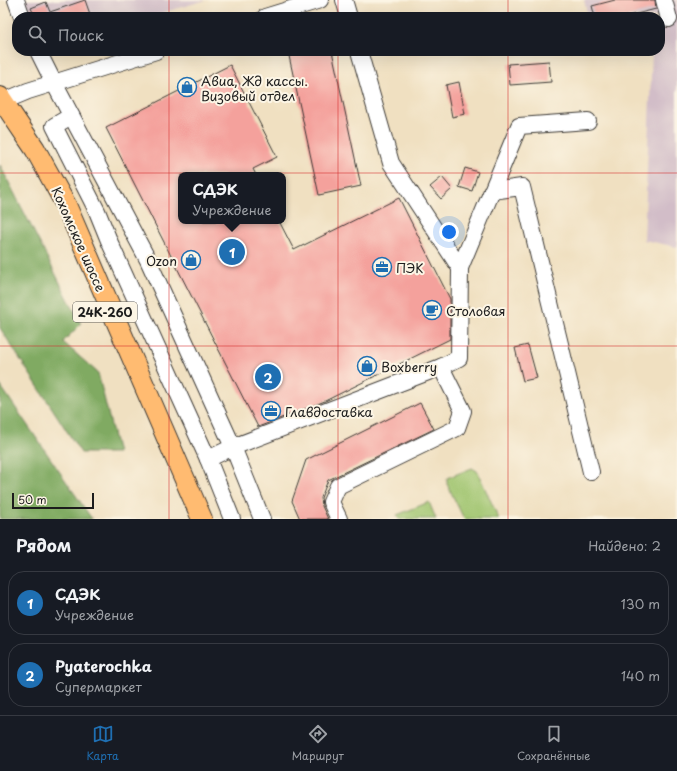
<!DOCTYPE html>
<html lang="ru">
<meta charset="utf-8">
<style>
body{margin:0;font-family:"Playpen Sans",sans-serif;background:#242831;color:#f1f3f6}
.scale{position:absolute;left:12px;bottom:10px;width:82px;box-sizing:border-box;padding-left:4px;border:2px solid #1c1c1c;border-top:0;font-size:11px;line-height:14px;white-space:nowrap;color:#1c1c1c;-webkit-text-stroke:3px #fcf5e5;paint-order:stroke}
.you{position:absolute;left:449px;top:232px;width:14px;height:14px;margin:-10px;border:3px solid #fff;border-radius:50%;background:#1a73e8;box-shadow:0 0 0 6px #1a73e833}
.badge{display:grid;place-items:center;width:26px;height:26px;border-radius:50%;background:#1f6fb2;color:#fff;font-size:13px;font-weight:700}
.pin{position:absolute;translate:-50% -50%;border:2px solid #fff;box-shadow:0 1px 4px #0006}
.popup{position:absolute;left:178px;top:172px;width:108px;height:52px;box-sizing:border-box;display:grid;place-content:center;border-radius:8px;background:#171b24;filter:drop-shadow(0 1px 3px #0005);font-size:13px;white-space:nowrap;color:#9ea1a6}
.popup b{font-size:15px;color:#f1f3f6}
.popup::after{content:'';position:absolute;left:50%;top:100%;margin-left:-8px;border:8px solid transparent;border-top-color:#171b24}
.list{margin:0;padding:0;list-style:none}
h2{display:flex;justify-content:space-between;align-items:center;height:52px;margin:0;padding:0 16px;font-size:17px}
h2 small{font-size:13px;font-weight:400;color:#9ea1a6}
.list li{display:grid;grid-template-columns:26px 1fr auto;gap:12px;align-items:center;box-sizing:border-box;height:64px;margin:0 8px 8px;padding:0 8px;border:1px solid #363941;border-radius:16px}
.list b{display:block;font-size:15px;white-space:nowrap}
.list p{margin:0;font-size:13px;white-space:nowrap;color:#9ea1a6}
.list em{font-size:13px;font-style:normal;color:#9ea1a6}
.icon{flex:none;width:22px;height:22px;fill:none;stroke:currentColor;stroke-width:2;stroke-linecap:round;stroke-linejoin:round}
.map{position:relative;flex:none;width:677px;height:519px;overflow:hidden}
.search{position:absolute;background:#171b24;box-shadow:0 4px 16px #0002;left:12px;right:12px;top:12px;height:44px;display:flex;align-items:center;gap:10px;box-sizing:border-box;padding:0 14px;border-radius:16px;color:#9ea1a6;font-size:15px}
.sheet{height:196px;background:#171b24}
nav{display:flex;justify-content:space-around;align-items:center;box-sizing:border-box;height:56px;border-top:1px solid #363941;background:#171b24;font-size:11px;color:#9ea1a6}
nav a{display:grid;justify-items:center;gap:2px}
nav .on{color:#1f6fb2}
.map>svg:first-child{display:block}
</style>
<div class="map">
<svg width="677" height="519" viewBox="0 0 677 519">
<rect width="100%" height="100%" fill="#fcf5e5"/>
<filter id="ink" filterUnits="userSpaceOnUse"><feTurbulence type="fractalNoise" baseFrequency=".025" numOctaves="2"/><feDisplacementMap in="SourceGraphic" scale="8" xChannelSelector="R" yChannelSelector="G"/><feConvolveMatrix kernelMatrix="1 2 1 2 8 2 1 2 1" color-interpolation-filters="sRGB"/></filter>
<filter id="wash" filterUnits="userSpaceOnUse"><feTurbulence type="fractalNoise" baseFrequency=".012" numOctaves="4" result="noise"/><feDisplacementMap in="SourceGraphic" scale="16" xChannelSelector="R" yChannelSelector="G"/><feGaussianBlur stdDeviation="0.9" result="paint"/><feColorMatrix in="noise" values="0 0 0 0 0 0 0 0 0 0 0 0 0 0 0 0 0 1.4 0 .05"/><feComposite in="paint" operator="in"/></filter>
<g filter="url(#wash)">
<rect width="100%" height="100%" fill="#f0e0c1"/>
<g fill="#d2bdc8">
<polygon points="14,0 206,0 148,17 28,17"/>
<polygon points="584,0 677,0 677,247 644,240 652,51 660,51 660,17 588,17"/>
</g>
<g fill="#a0c570" stroke="#5e7046">
<polygon points="472,468 477,471 499,519 464,519 447,484 447,478"/>
<polygon points="429,502 436,519 399,519 397,515"/>
</g>
<g fill="#80aa62" stroke="#4e633f">
<polygon points="0,165 81,324 63,342 98,373 118,453 81,453 0,328"/>
<polygon points="0,385 92,519 0,519"/>
</g>
<g id="blocks">
<g fill="#f4a19c">
<polygon points="85,0 91,17 35,17 31,8 46,2 50,12"/>
<polygon points="615,0 655,0 656,9 624,17 595,17 592,6"/>
<polygon points="312,51 332,51 361,186 319,195 289,56"/>
<polygon points="549,61 551,82 510,85 508,64"/>
<polygon points="230,65 277,157 253,169 256,175 181,175 181,221 279,221 294,250 399,198 450,299 450,339 325,401 258,427 106,128"/>
<polygon points="459,82 465,114 452,117 446,85"/>
<polygon points="465,168 478,172 472,191 459,187"/>
<polygon points="442,177 452,189 441,199 430,187"/>
<polygon points="528,345 537,378 523,381 515,348"/>
<polygon points="420,403 434,429 328,480 321,498 322,506 328,519 300,519 292,501 306,460"/>
</g>
</g>
</g>
<g filter="url(#ink)">
<use href="#blocks" fill-opacity="0" stroke="#3c3935" stroke-width="1"/>
<g fill="none" stroke-linecap="round" stroke-linejoin="round">
<g stroke="#3c3935" stroke-width="18">
<g id="minor">
<polyline points="16,0 22,17"/>
<polyline points="344,0 349,17"/>
<polyline points="664,0 669,19"/>
<polyline points="265,17 320,0"/>
<polyline points="38,51 54,83 148,260 233,447 262,519"/>
<polyline points="359,51 391,163 460,268 519,126 588,121"/>
<polyline points="4,101 28,91 156,51"/>
<polyline points="71,116 54,126 97,211 110,243 208,459 232,519"/>
<polyline points="492,191 522,187 591,472"/>
<polyline points="208,459 233,447 441,367 459,358 460,268"/>
<polyline points="339,519 331,502 338,486 457,428 463,411 441,367"/>
</g>
</g>
<g stroke="#3c3935" stroke-width="22">
<polyline id="major" points="0,97 35,149 66,205 202,519"/>
</g>
<use href="#minor" stroke="#fff" stroke-width="16"/>
<use href="#major" stroke="#ffbb71" stroke-width="20"/>
</g>
</g>
<path fill="none" stroke="#d62828" stroke-width="1" stroke-opacity="0.55" d="M169,0V17M338,0V17M508,0V17M169,51V519M338,51V519M508,51V519M0,173H677M0,346H677"/>
<defs>
<g id="shop-ring" transform="scale(1)"><circle r="9.5" fill="#fcf5e5" stroke="#1f6fb2" stroke-width="1.5"/><path d="M-5-2.5h2.3a2.7 3.5 0 0 1 5.4 0H5L5.5 6h-11ZM-1.5-2.5h3a1.5 2.3 0 0 0-3 0Z" fill="#1f6fb2"/></g>
<g id="office-ring" transform="scale(1)"><circle r="9.5" fill="#fcf5e5" stroke="#1f6fb2" stroke-width="1.5"/><path d="M-6-3h4V-5.5h4V-3h4V5H-6ZM-1-4.5V-3h2v-1.5ZM-6 0V1H6V0Z" fill="#1f6fb2"/></g>
<g id="cafe-ring" transform="scale(1)"><circle r="9.5" fill="#fcf5e5" stroke="#1f6fb2" stroke-width="1.5"/><path d="M-5.5-4.5H6V0H3Q3 3.5 0 3.5H-2.5Q-5.5 3.5-5.5 0ZM3-3.2v2h1.7v-2ZM-6 4.5H4V6H-6Z" fill="#1f6fb2"/></g>
</defs>
<g fill-rule="evenodd">
<use href="#shop-ring" x="187" y="87"/>
<use href="#shop-ring" x="191" y="260"/>
<use href="#office-ring" x="382" y="267"/>
<use href="#cafe-ring" x="432" y="310"/>
<use href="#shop-ring" x="367" y="366"/>
<use href="#office-ring" x="271" y="411"/>
</g>
<g text-anchor="middle" dominant-baseline="central" stroke-width="4" stroke-linejoin="round" paint-order="stroke">
<rect fill="#fcf5e5" stroke="#5f5d58" stroke-width="1" x="73" y="302" width="64" height="20" rx="3"/>
<g font-size="12" font-weight="bold" fill="#1c1c1c">
<text x="105" y="312">24К-260</text>
</g>
<g font-size="13" fill="#1c1c1c" stroke="#fcf5e5" text-anchor="start">
<text x="201" y="80">Авиа, Жд кассы.<tspan x="201" dy="15">Визовый отдел</tspan></text>
<text x="177" y="260" text-anchor="end">Ozon</text>
<text x="396" y="267">ПЭК</text>
<text x="446" y="310">Столовая</text>
<text x="381" y="366">Boxberry</text>
<text x="285" y="411">Главдоставка</text>
</g>
<g font-size="13" fill="#1c1c1c" stroke="#fcf5e5">
<text transform="translate(79 239) rotate(66)">Кохомское шоссе</text>
</g>
</g>
</svg>
<div class="scale">50 m</div>
<div class="you"></div>
<div class="pin badge" style="left:232px;top:252px">1</div>
<div class="popup"><b>СДЭК</b>Учреждение</div>
<div class="pin badge" style="left:268px;top:377px">2</div>
<div class="search"><svg class="icon" aria-label="search" viewBox="0 0 24 24"><circle cx="10" cy="10" r="6"/><path d="M15 15l6 6"/></svg>Поиск</div>
</div>
<section class="sheet">
<h2>Рядом<small>Найдено: 2</small></h2>
<ul class="list">
<li><span class="badge">1</span><div><b>СДЭК</b><p>Учреждение</p></div><em>130 m</em></li>
<li><span class="badge">2</span><div><b>Pyaterochka</b><p>Супермаркет</p></div><em>140 m</em></li>
</ul>
</section>
<nav>
<a class="on"><svg class="icon" aria-label="map" viewBox="0 0 24 24"><path d="M3 6l6-2 6 2 6-2v14l-6 2-6-2-6 2zM9 4v14M15 6v14"/></svg>Карта</a>
<a><svg class="icon" aria-label="directions" viewBox="0 0 24 24"><path d="M12 3l9 9-9 9-9-9zM9 14v-3h6M13 9l2 2-2 2"/></svg>Маршрут</a>
<a><svg class="icon" aria-label="saved" viewBox="0 0 24 24"><path d="M7 4h10v16l-5-4-5 4z"/></svg>Сохранённые</a>
</nav>
